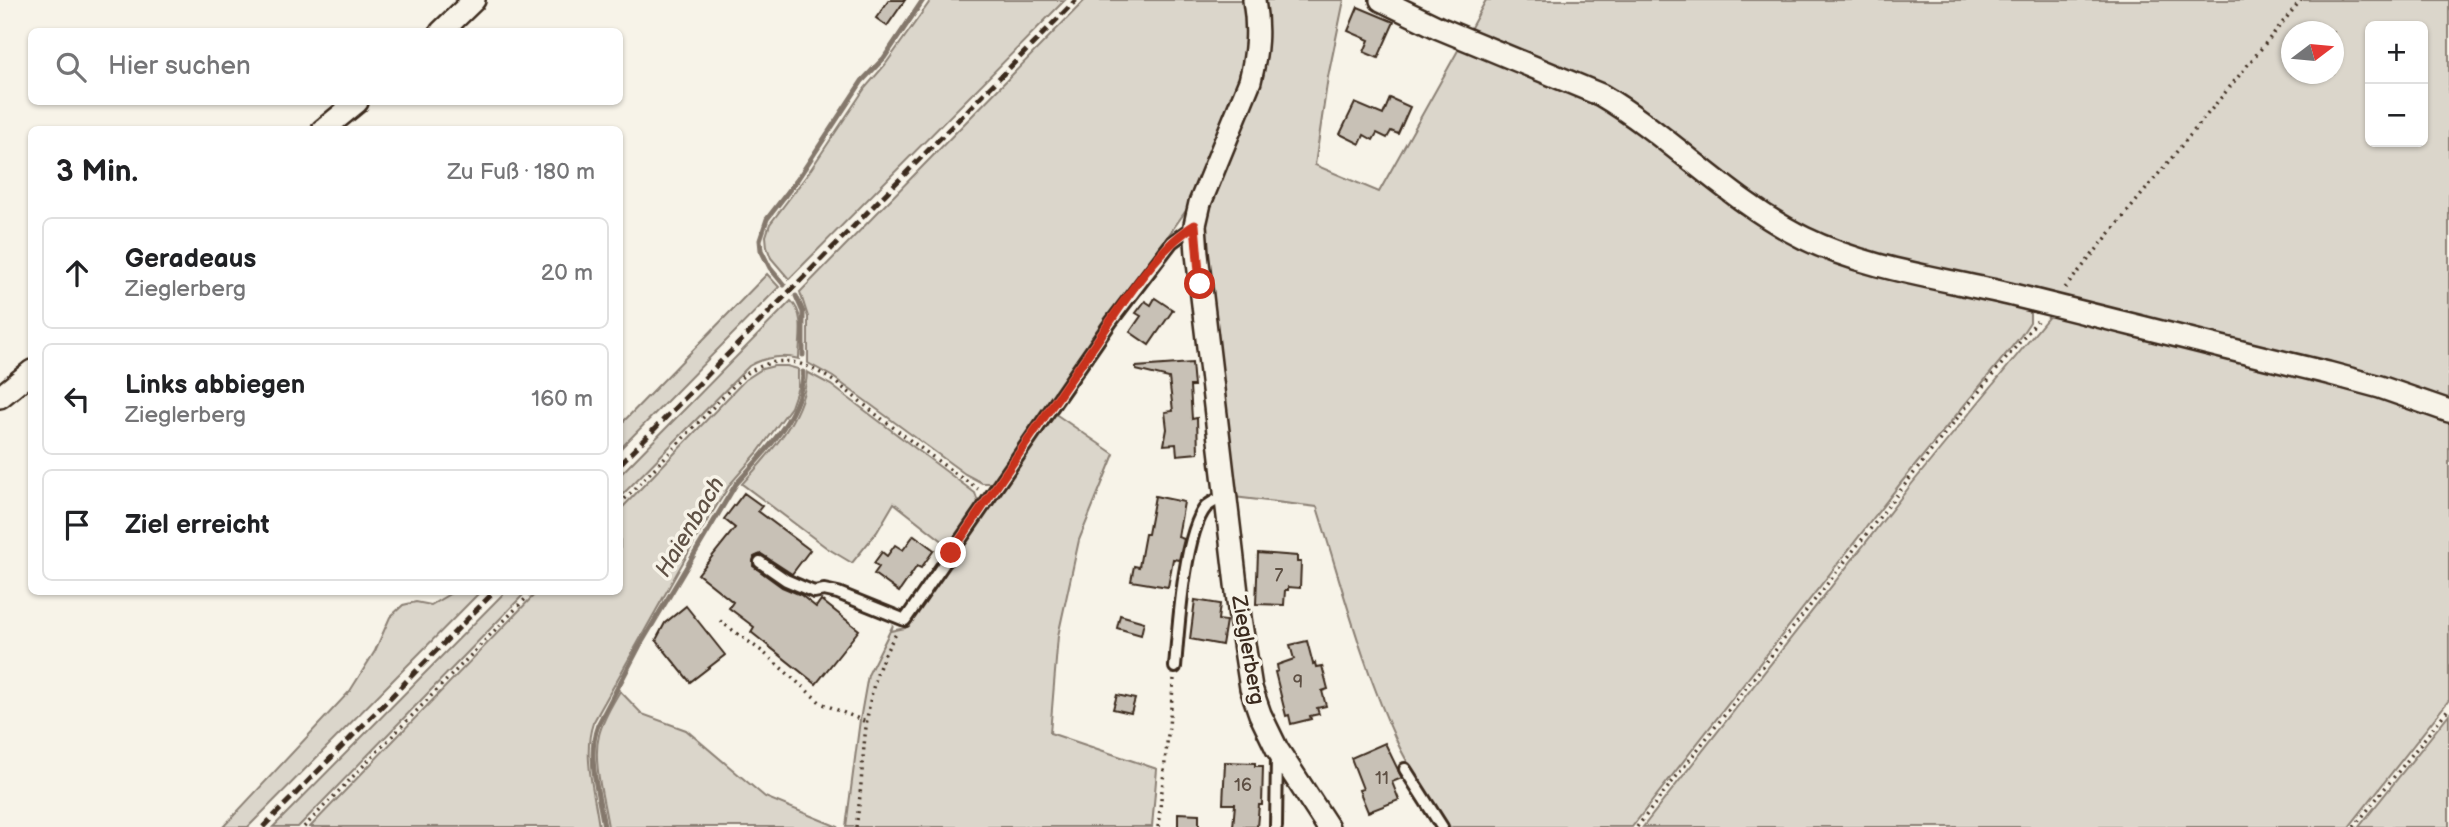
<!DOCTYPE html>
<html lang="de">
<meta charset="utf-8">
<style>
body{margin:0;font-family:"Balsamiq Sans",sans-serif;background:#f6f6f6;color:#202124}
.controls{position:absolute;right:21px;top:21px;display:grid;overflow:hidden;border-radius:10px;box-shadow:0 2px 5px #0004}
.controls button{width:63px;height:63px;display:grid;place-items:center;padding:0;border:0;border-bottom:2px solid #e0e0e0;background:#fff;color:#202124;font:35px sans-serif}
.compass{position:absolute;left:2281px;top:21px;width:63px;height:63px;border-radius:50%;background:#fff;box-shadow:0 2px 5px #0004;rotate:74deg}
.stop{position:absolute;width:21px;height:21px;margin:-16px;border:5px solid #c8321e;border-radius:50%;background:#fff}
.stop.end{background:#c8321e;border-color:#fff;box-shadow:0 2px 7px #0008}
.list{margin:0;padding:0;list-style:none}
h2{display:flex;justify-content:space-between;align-items:center;height:91px;margin:0;padding:0 28px;font-size:30px}
h2 small{font-size:23px;font-weight:400;color:#757577}
.list li{display:grid;grid-template-columns:46px 1fr auto;gap:21px;align-items:center;box-sizing:border-box;height:112px;margin:0 14px 14px;padding:0 14px;border:2px solid #e0e0e0;border-radius:10px}
.list b{display:block;font-size:26px;white-space:nowrap}
.list p{margin:0;font-size:23px;white-space:nowrap;color:#757577}
.list em{font-size:23px;font-style:normal;color:#757577}
.icon{flex:none;width:38px;height:38px;fill:none;stroke:currentColor;stroke-width:2;stroke-linecap:round;stroke-linejoin:round}
.map{position:relative;flex:none;width:2449px;height:827px;overflow:hidden}
.search{position:absolute;background:#fff;box-shadow:0 2px 5px #0004;left:28px;top:28px;width:595px;height:77px;display:flex;align-items:center;gap:18px;box-sizing:border-box;padding:0 24px;border-radius:10px;color:#757577;font-size:26px}
.panel{position:absolute;background:#fff;box-shadow:0 2px 5px #0004;left:28px;top:126px;width:595px;height:469px;border-radius:10px}
.map>svg:first-child{display:block}
</style>
<div class="map">
<svg width="2449" height="827" viewBox="0 0 2449 827">
<rect width="100%" height="100%" fill="#f7f3e8"/>
<filter id="ink" filterUnits="userSpaceOnUse"><feTurbulence type="fractalNoise" baseFrequency=".0143" numOctaves="2"/><feDisplacementMap in="SourceGraphic" scale="14" xChannelSelector="R" yChannelSelector="G"/><feConvolveMatrix kernelMatrix="1 2 1 2 8 2 1 2 1" color-interpolation-filters="sRGB"/></filter>
<g filter="url(#ink)">
<g fill="#dbd6cb" stroke="#8b8074" stroke-width="2" fill-rule="evenodd">
<polygon points="931,0 1065,0 789,279 771,258 767,247 766,236 770,224 807,175 865,88 885,65"/>
<polygon points="1085,0 1247,0 1249,58 1192,202 998,477 991,483 982,483 965,474 833,377 808,363 808,317 800,292"/>
<path d="M1261,0H1344L1328,77L1315,165L1379,192L1461,45L1599,102L1748,214L2030,310V322L2020,337L1900,484L1632,827H1447C1430,800 1412,773 1398,744C1363,669 1342,586 1317,507L1234,497L1206,248L1207,221Z"/>
<path d="M1486,0H2449V406L1867,254L1783,220L1630,105L1469,31ZM2370,26H2423V142H2370ZM2292,32H2334V74H2292Z"/>
<polygon points="767,274 779,287 620,449 620,425"/>
<path d="M791,301C806,315 799,340 799,359C781,354 765,357 749,366L620,497V475Z"/>
<polygon points="2050,315 2366,390 2449,419 2449,700 2349,827 1643,827 1910,486"/>
<path d="M774,366H787L798,369V387L791,407L758,452L731,483L700,532L593,723C582,756 595,794 599,827H310L537,592H620V510L745,380L762,369Z"/>
<path d="M807,372L831,385L975,493L978,502L976,508L949,546L894,503L877,532L852,563L827,548L742,484C771,452 805,417 807,372Z"/>
<polygon points="1054,413 1114,454 1079,540 1058,636 1050,733 1157,769 1152,827 846,827 860,720 868,675 893,625 891,631 905,628"/>
<polygon points="453,592 480,592 248,827 223,827 350,691 375,651 390,617 403,605 416,602 431,605"/>
<polygon points="505,592 526,592 298,827 273,827"/>
<path d="M620,691L642,714L686,730L765,797L838,827H608C604,800 592,762 599,735C603,719 612,705 620,691Z"/>
<polygon points="2449,714 2449,827 2359,827"/>
</g>
<g fill="none" stroke-linecap="round" stroke-linejoin="round">
<g stroke="#84786c" stroke-width="5">
<polyline points="784,285 770,268 761,250 760,240 767,219 797,180 862,81 884,58 923,0"/>
<polyline points="796,296 803,312 803,355"/>
<path d="M604,827C599,795 586,756 598,725L639,647L736,484C764,453 802,416 803,372"/>
</g>
</g>
<g fill="#c8c1b6" stroke="#3b2a1e" stroke-width="2">
<polygon points="889,0 905,0 887,26 876,18"/>
<polygon points="1358,7 1394,22 1378,58 1364,52 1369,40 1348,31"/>
<polygon points="1390,98 1410,107 1398,134 1391,131 1387,138 1377,133 1373,140 1364,135 1360,144 1340,134 1355,103 1383,115"/>
<polygon points="1155,298 1173,310 1149,345 1130,332 1141,316 1136,313 1145,301 1151,305"/>
<polygon points="1192,363 1194,386 1190,386 1192,419 1197,418 1198,453 1177,455 1176,444 1164,445 1167,429 1165,412 1173,411 1169,378 1136,370 1136,367"/>
<polygon points="744,493 762,506 758,511 810,550 792,574 761,554 754,557 753,566 782,587 801,595 816,607 821,600 859,630 816,684 751,632 754,627 729,608 733,602 698,574 735,528 724,519"/>
<polygon points="1155,496 1184,502 1178,537 1184,539 1179,560 1173,559 1168,587 1131,581 1134,566 1139,567 1145,534 1148,534"/>
<polygon points="914,535 934,550 921,568 917,566 899,592 874,574 879,567 874,563 882,552 887,556 895,545 903,550"/>
<polygon points="1258,553 1297,556 1297,562 1301,562 1300,588 1288,587 1288,590 1285,590 1284,605 1256,604"/>
<polygon points="1195,600 1220,604 1218,620 1226,621 1222,645 1190,639"/>
<polygon points="686,606 725,655 690,682 656,640 665,623"/>
<polygon points="1120,615 1144,622 1141,635 1117,628"/>
<polygon points="1307,641 1313,664 1315,663 1316,667 1322,666 1328,689 1322,691 1326,706 1317,708 1319,714 1310,716 1311,719 1291,724 1289,715 1286,716 1275,672 1278,671 1277,665 1294,659 1290,645"/>
<polygon points="1117,695 1135,699 1131,713 1113,709"/>
<polygon points="1385,743 1402,778 1392,782 1399,800 1368,812 1359,790 1363,789 1351,758"/>
<polygon points="1225,762 1255,763 1255,766 1263,766 1262,805 1259,805 1257,827 1233,827 1235,804 1223,804"/>
<polygon points="1178,813 1199,814 1199,827 1178,827"/>
</g>
<g fill="none" stroke-linecap="round" stroke-linejoin="round">
<g stroke="#3b2a1e" stroke-width="16">
<g id="service">
<polyline points="760,562 786,580 814,592 824,590 838,593 905,620 1111,322 1172,242 1195,225"/>
<path d="M1175,667C1178,633 1184,532 1206,507C1212,502 1218,499 1225,497"/>
<polyline points="1405,769 1442,827"/>
<polyline points="1276,827 1277,755"/>
</g>
</g>
<g stroke="#3b2a1e" stroke-width="26">
<g id="minor">
<path d="M1254,0C1259,29 1257,53 1250,81L1200,203L1195,225L1197,254L1240,618L1251,688L1260,714L1277,749L1328,827"/>
<path d="M1381,0L1439,28L1601,95C1672,137 1729,201 1804,238C1867,269 1941,278 2009,294C2115,320 2222,348 2328,373L2380,387L2449,411"/>
<polyline points="441,32 474,0"/>
<polyline points="323,130 357,102"/>
<polyline points="0,397 32,371"/>
</g>
</g>
<g stroke="#3b2a1e" stroke-width="3.5" stroke-dasharray="2 5" stroke-linecap="butt">
<polyline points="2065,288 2301,0"/>
<path d="M620,504L742,377C759,365 776,358 797,363C829,372 857,400 882,419C914,443 945,467 978,489"/>
<polyline points="720,621 763,652 821,703 866,722"/>
<polyline points="304,827 532,592"/>
<path d="M856,827C867,760 858,690 898,631"/>
<polyline points="1158,827 1174,679"/>
<polyline points="1637,827 1950,427 2037,321"/>
<polyline points="2354,827 2449,708"/>
</g>
<use href="#service" stroke="#f7f3e8" stroke-width="10"/>
<use href="#minor" stroke="#f7f3e8" stroke-width="21"/>
<g stroke="#3b2a1e" stroke-width="5" stroke-dasharray="10 5" stroke-linecap="butt">
<polyline points="620,464 1076,0"/>
<polyline points="263,827 494,592"/>
</g>
</g>
</g>
<g fill="none" stroke-linecap="round" stroke-linejoin="round" filter="url(#ink)">
<path stroke="#c8321e" stroke-width="9" d="M951,553C998,484 1045,415 1093,347C1119,309 1156,248 1195,225L1200,284"/>
</g>
<g text-anchor="middle" dominant-baseline="central" stroke-width="7" stroke-linejoin="round" paint-order="stroke">
<g font-size="18" fill="#5e5044">
<text x="1279" y="575">7</text>
<text x="1298" y="682">9</text>
<text x="1382" y="778">11</text>
<text x="1243" y="785">16</text>
</g>
<g font-size="21" fill="#3b2a1e" stroke="#f7f3e8">
<text transform="translate(1248 650) rotate(80)">Zieglerberg</text>
</g>
<g font-size="23" font-style="italic" fill="#5f5145" stroke="#f7f3e8">
<text transform="translate(690 527) rotate(-59)">Haienbach</text>
</g>
</g>
</svg>
<div class="controls">
<button>+</button>
<button>−</button>
</div>
<svg class="compass" viewBox="-18 -18 36 36"><path d="M0-13l5 13h-10z" fill="#e53935"/><path d="M0 13l5-13h-10z" fill="#757577"/></svg>
<div class="stop" style="left:1200px;top:284px"></div>
<div class="stop end" style="left:951px;top:553px"></div>
<div class="search"><svg class="icon" aria-label="search" viewBox="0 0 24 24"><circle cx="10" cy="10" r="6"/><path d="M15 15l6 6"/></svg>Hier suchen</div>
<section class="panel">
<h2>3 Min.<small>Zu Fuß · 180 m</small></h2>
<ul class="list">
<li><svg class="icon" aria-label="ahead" viewBox="0 0 24 24"><path d="M12 20V5M6 11l6-6 6 6"/></svg><div><b>Geradeaus</b><p>Zieglerberg</p></div><em>20 m</em></li>
<li><svg class="icon" aria-label="left" viewBox="0 0 24 24"><path d="M17 20v-9H6M10 6l-5 5 5 5"/></svg><div><b>Links abbiegen</b><p>Zieglerberg</p></div><em>160 m</em></li>
<li><svg class="icon" aria-label="arrive" viewBox="0 0 24 24"><path d="M6 21V4h12l-3 4 3 4H6"/></svg><div><b>Ziel erreicht</b></div></li>
</ul>
</section>
</div>
